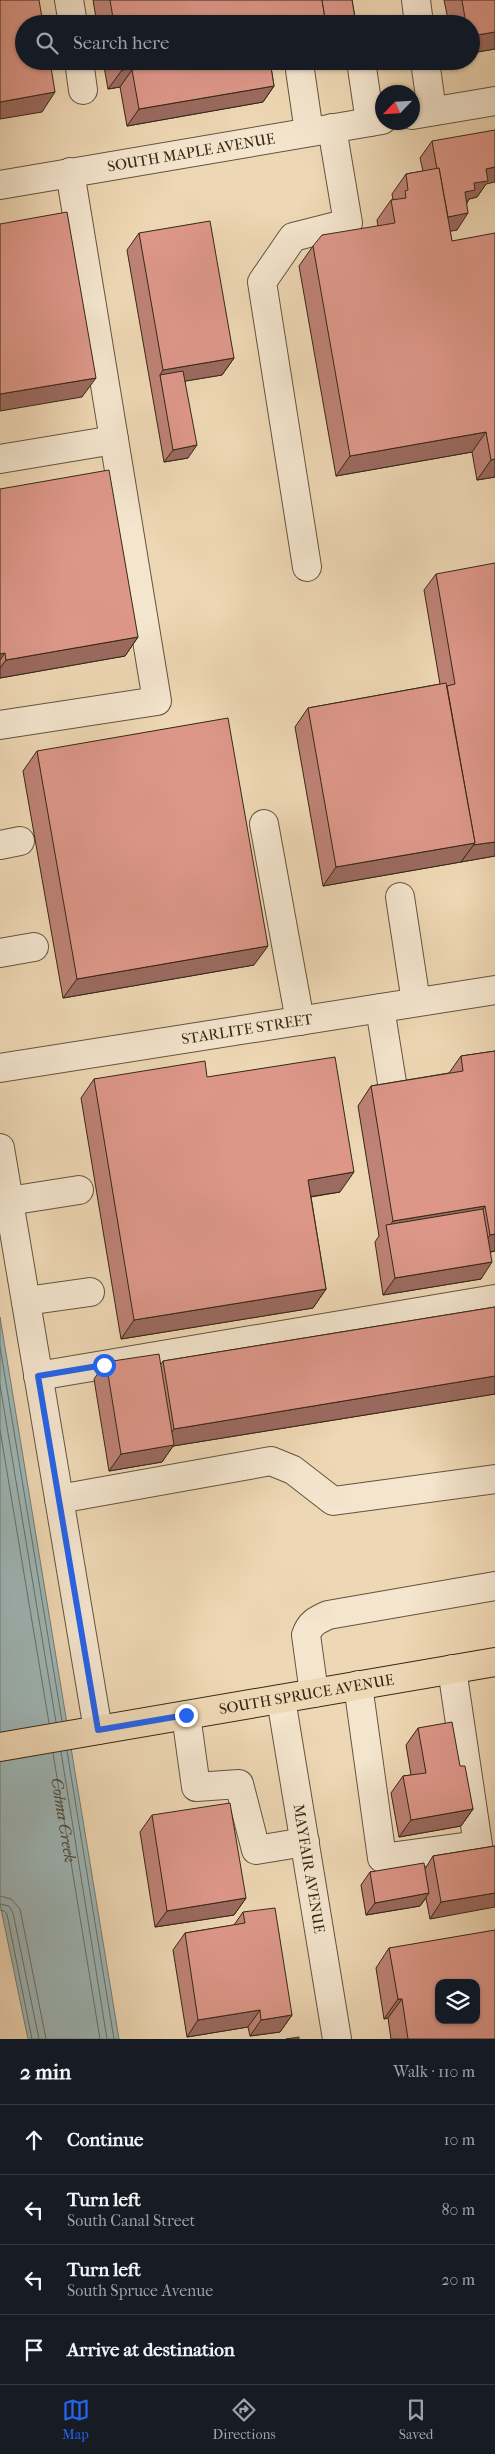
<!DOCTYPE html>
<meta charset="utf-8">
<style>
body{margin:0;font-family:"IM FELL French Canon",serif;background:#20242c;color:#f1f3f6}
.controls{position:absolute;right:15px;bottom:15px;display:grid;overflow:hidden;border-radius:10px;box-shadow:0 1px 4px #0004}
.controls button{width:45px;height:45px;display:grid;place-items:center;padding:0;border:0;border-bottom:1px solid #363941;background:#171b24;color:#f1f3f6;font:25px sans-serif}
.compass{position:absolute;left:375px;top:85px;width:45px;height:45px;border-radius:50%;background:#171b24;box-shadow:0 1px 4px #0004;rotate:245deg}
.stop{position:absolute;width:15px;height:15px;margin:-11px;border:4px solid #2563eb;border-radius:50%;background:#fff}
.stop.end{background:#2563eb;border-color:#fff;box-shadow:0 1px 5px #0008}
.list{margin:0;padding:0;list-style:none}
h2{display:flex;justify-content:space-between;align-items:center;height:65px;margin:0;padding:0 20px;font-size:21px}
h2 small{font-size:16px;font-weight:400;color:#9ea1a6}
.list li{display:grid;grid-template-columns:32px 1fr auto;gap:15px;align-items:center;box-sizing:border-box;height:70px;padding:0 20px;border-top:1px solid #363941}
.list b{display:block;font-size:19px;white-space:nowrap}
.list p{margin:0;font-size:16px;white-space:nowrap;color:#9ea1a6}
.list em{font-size:16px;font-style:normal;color:#9ea1a6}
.icon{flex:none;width:28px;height:28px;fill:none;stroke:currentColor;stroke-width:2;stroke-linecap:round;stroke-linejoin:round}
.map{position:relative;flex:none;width:495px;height:2039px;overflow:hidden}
.search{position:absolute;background:#171b24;box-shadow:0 1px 4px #0004;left:15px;right:15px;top:15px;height:55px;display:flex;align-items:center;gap:12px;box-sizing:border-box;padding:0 18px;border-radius:28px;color:#9ea1a6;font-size:19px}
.sheet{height:345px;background:#171b24}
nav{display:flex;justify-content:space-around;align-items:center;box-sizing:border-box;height:70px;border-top:1px solid #363941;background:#171b24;font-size:14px;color:#9ea1a6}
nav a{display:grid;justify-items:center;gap:2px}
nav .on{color:#2563eb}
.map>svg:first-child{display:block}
</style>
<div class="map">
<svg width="495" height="2039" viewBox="0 0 495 2039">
<rect width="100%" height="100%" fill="#eed7b4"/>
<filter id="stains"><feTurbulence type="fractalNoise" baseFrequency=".004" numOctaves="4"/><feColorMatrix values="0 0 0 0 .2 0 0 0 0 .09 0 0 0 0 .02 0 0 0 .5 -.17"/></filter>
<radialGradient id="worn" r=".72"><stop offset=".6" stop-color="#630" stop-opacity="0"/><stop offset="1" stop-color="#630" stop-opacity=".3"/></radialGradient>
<polygon fill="#9eb7b8" stroke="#747e77" points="0,1317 119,2039 28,2039 0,1904"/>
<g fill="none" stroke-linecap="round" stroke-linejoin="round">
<g stroke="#6a7067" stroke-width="1">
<polyline points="0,1347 62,1721"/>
<polyline points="0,1385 56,1722"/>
<polyline points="0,1430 49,1723"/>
<polyline points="67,1751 114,2039"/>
<polyline points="61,1752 107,2039"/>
<path id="s1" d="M53,1753L100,2039"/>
<polyline points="0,1896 11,1899 20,1909 46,2039"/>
<polyline points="0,1904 9,1906 13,1913 39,2039"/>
<polyline points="0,1910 4,1911 7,1914 32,2039"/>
</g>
<g stroke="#64543e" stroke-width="30">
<g id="minor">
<polyline points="69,0 73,24"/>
<polyline points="416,0 419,24"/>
<polyline points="79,61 83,90"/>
<polyline points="361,61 370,122"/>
<polyline points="425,61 432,111"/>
<polyline points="300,70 309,132"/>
<polyline points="412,115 495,101"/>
<path id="s2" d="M0,185L382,120"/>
<polyline points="0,459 114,440"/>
<polyline points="307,567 262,282 293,237 348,223 332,128"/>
<polyline points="0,725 157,701 70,172"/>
<polyline points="264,824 300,1021"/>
<polyline points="0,845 20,841"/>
<polyline points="400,897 416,1002"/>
<polyline points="0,953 34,947"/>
<polyline points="380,1008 393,1089"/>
<path id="s3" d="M0,1068L495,990"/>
<polyline points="0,1148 98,1730"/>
<polyline points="9,1201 79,1190"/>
<polyline points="26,1301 90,1292"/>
<polyline points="38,1376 495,1299"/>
<polyline points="59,1499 271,1461 293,1470 333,1501 495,1479"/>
<polyline points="358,1685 382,1858 478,1845 452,1669"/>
<path d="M314,1693L306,1635C310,1623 317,1620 328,1615L495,1586"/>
<path id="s4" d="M281,1699L337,2039"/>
<polyline points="186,1715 196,1787 239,1784 256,1850 305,1842"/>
</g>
</g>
<g stroke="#362816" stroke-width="30">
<g id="major">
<path id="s5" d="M0,1747L495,1662"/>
</g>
</g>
<use href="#minor" stroke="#f4e5ce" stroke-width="28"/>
<use href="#major" stroke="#eed7b4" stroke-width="28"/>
</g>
<g fill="#be8276" stroke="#362816">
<polygon points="93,0 352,0 356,24 97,24"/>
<polygon points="444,0 495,0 495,49 471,53 471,24 449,24"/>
<polygon points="103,61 270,61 274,86 263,102 127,126 120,87 108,89"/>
<polygon points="432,141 486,184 477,197 469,199 467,203 457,230 450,231 495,477 477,480 472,452 336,476 299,266 313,246 378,226 377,220 391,200 393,200 392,194 406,174 423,171 420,158"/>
<polygon points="139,233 234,358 222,375 185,381 188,458 164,462 127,250"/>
<polygon points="0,489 138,637 125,656 0,678"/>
<polygon points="436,574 495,856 323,886 295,727 308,708 440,684 424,590"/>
<polygon points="37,751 254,965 63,998 23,771"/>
<polygon points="495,1051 495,1251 491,1252 481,1279 383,1295 375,1242 379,1236 358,1106 371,1086 449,1073 461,1056"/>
<polygon points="207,1077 340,1192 311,1197 326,1289 313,1308 121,1339 81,1098 94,1079"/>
<polygon points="495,1307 495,1394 173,1446 162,1462 109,1471 94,1379 106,1362 161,1364 163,1361"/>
<polygon points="418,1728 460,1766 473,1809 461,1826 399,1837 391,1793 403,1776 411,1775 406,1745"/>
<polygon points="152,1815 246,1898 234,1915 155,1927 140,1832"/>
<polygon points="495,1846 430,1919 426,1898 420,1906 366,1915 361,1885 370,1872 425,1869 433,1856"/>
<polygon points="243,1912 292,2015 280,2032 250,2036 248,2027 187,2037 173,1950 185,1933 234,1925"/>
<polygon points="389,1948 495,2039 391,2039 388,2018 384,2019 376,1968"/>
</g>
<g fill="#9b6a60" stroke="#362816">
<polygon points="495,32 495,49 471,53 471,36"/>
<polygon points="170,61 268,61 132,70 120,87 108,89 122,70"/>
<polygon points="274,86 263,102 127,126 139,109"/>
<polygon points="55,92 42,112 0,119 0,102"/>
<polygon points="495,167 495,182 486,184 477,197 469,199 463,207 465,192 486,169"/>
<polygon points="468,213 457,230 434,234 445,217"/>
<polygon points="234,358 222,375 162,385 160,375 163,370"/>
<polygon points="96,378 82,397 0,411 0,394"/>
<polygon points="486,432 472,452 336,476 350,456"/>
<polygon points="197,445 188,458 164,462 173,450"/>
<polygon points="495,459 495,477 477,480 491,460"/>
<polygon points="138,637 125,656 0,678 0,668 6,660"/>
<polygon points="5,653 0,660 0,654"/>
<polygon points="495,842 495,856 461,862 473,845"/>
<polygon points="475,843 461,862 323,886 336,867"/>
<polygon points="268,946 254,965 63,998 77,979"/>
<polygon points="354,1172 340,1192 295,1199 308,1180"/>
<polygon points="485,1206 472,1226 387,1230 393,1221"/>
<polygon points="495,1234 495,1251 477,1254 490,1235"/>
<polygon points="492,1262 481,1279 383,1295 395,1278"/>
<polygon points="326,1289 313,1308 121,1339 134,1320"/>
<polygon points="495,1376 495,1394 173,1446 162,1462 109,1471 121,1454 161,1447 174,1429"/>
<polygon points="473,1809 461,1826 399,1837 411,1820"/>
<polygon points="429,1893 420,1906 366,1915 375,1903"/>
<polygon points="495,1893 495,1907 430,1919 441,1902"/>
<polygon points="246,1898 234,1915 155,1927 167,1911"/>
<polygon points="398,1999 402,1999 388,2018 384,2019"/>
<polygon points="260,2010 248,2027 187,2037 198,2020"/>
<polygon points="292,2015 280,2032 250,2036 261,2020"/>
</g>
<g fill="#dd9789" stroke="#362816" fill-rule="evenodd">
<polygon points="0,0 39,0 43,24 24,24 24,61 50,61 55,92 0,102"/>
<polygon points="110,0 322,0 326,24 114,24"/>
<polygon points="322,0 352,0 356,24 326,24"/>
<polygon points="462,0 495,0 495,32 471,36 471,24 466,24"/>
<polygon points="121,61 170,61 122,70"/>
<polygon points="183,61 270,61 274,86 139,109 132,70"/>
<polygon points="495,130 495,167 486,169 488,181 474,183 475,190 465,192 468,213 448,217 439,168 437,169 432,141"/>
<polygon points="439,168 452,241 495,233 495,459 491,460 486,432 350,456 313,246 322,235 395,223 391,200 406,198 405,191 408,190 406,174"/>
<polygon points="67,212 96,378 0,394 0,224"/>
<polygon points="210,221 234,358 163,370 139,233"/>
<polygon points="183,371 197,445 173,450 160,375"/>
<polygon points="109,470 138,637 6,660 5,653 0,654 0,489"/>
<polygon points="495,563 495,842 473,845 475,843 447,686 455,684 436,574"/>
<polygon points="446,683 475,843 336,867 308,708"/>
<polygon points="228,718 268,946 77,979 37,751"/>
<polygon points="495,1051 495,1234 490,1235 485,1206 393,1221 371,1086 463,1071 461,1056"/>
<polygon points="335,1057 354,1172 308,1180 326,1289 134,1320 94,1079 205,1061 207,1077"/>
<polygon points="483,1209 492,1262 395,1278 386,1225"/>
<polygon points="495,1307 495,1376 174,1429 163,1361"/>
<polygon points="159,1354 174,1445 121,1454 106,1362"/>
<polygon points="452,1722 460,1766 465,1766 473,1809 411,1820 403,1776 426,1773 418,1728"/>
<polygon points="230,1803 246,1898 167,1911 152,1815"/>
<polygon points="495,1846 495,1893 441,1902 433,1856"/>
<polygon points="424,1863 429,1893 375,1903 370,1872"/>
<polygon points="275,1908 292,2015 261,2020 260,2010 198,2020 185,1933 245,1923 243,1912"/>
<path d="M495,1930V2039H408L402,1999H398L389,1948ZM439,1983H476V2020H439Z"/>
<polygon points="299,2037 299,2039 286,2039"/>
</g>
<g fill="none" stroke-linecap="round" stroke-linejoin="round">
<polyline stroke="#2563eb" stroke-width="6" points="104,1365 38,1376 98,1730 186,1715"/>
</g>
<g text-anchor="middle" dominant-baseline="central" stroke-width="4" stroke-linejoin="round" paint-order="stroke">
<g font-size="15" fill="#362816" stroke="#f4e5ce">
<text stroke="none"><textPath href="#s2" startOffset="194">SOUTH MAPLE AVENUE</textPath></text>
<text stroke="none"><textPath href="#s3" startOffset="250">STARLITE STREET</textPath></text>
<text stroke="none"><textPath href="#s5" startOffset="311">SOUTH SPRUCE AVENUE</textPath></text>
<text stroke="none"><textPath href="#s4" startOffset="172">MAYFAIR AVENUE</textPath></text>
</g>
<g font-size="16" font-style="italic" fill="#504c3e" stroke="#f4e5ce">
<text stroke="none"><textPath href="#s1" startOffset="68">Colma Creek</textPath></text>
</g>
</g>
<rect width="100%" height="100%" filter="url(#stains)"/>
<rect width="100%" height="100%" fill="url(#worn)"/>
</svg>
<div class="controls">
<button><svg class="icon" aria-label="layers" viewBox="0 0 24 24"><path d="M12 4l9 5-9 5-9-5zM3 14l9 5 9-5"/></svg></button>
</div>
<svg class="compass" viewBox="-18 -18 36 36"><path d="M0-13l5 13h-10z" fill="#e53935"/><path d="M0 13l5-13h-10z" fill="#9ea1a6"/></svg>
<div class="stop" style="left:104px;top:1365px"></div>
<div class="stop end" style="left:186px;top:1715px"></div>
<div class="search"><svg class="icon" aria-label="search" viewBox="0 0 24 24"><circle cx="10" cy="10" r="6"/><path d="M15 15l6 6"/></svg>Search here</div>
</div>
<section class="sheet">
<h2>2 min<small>Walk · 110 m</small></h2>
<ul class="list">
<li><svg class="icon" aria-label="ahead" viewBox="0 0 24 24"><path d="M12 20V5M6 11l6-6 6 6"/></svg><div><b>Continue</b></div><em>10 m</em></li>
<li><svg class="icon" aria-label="left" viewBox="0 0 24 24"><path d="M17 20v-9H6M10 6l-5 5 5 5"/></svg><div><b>Turn left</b><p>South Canal Street</p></div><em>80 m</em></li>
<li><svg class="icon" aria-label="left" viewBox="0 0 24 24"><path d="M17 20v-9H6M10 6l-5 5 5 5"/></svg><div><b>Turn left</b><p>South Spruce Avenue</p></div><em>20 m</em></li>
<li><svg class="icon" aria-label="arrive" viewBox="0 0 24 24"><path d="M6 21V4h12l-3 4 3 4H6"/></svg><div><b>Arrive at destination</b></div></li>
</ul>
</section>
<nav>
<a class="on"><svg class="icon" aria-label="map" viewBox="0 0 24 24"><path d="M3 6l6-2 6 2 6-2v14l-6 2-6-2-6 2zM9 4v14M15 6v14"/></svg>Map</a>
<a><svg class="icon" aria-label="directions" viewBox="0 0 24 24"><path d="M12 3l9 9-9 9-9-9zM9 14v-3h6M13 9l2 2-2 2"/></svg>Directions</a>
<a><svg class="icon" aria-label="saved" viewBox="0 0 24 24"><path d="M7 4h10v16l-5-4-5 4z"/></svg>Saved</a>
</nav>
